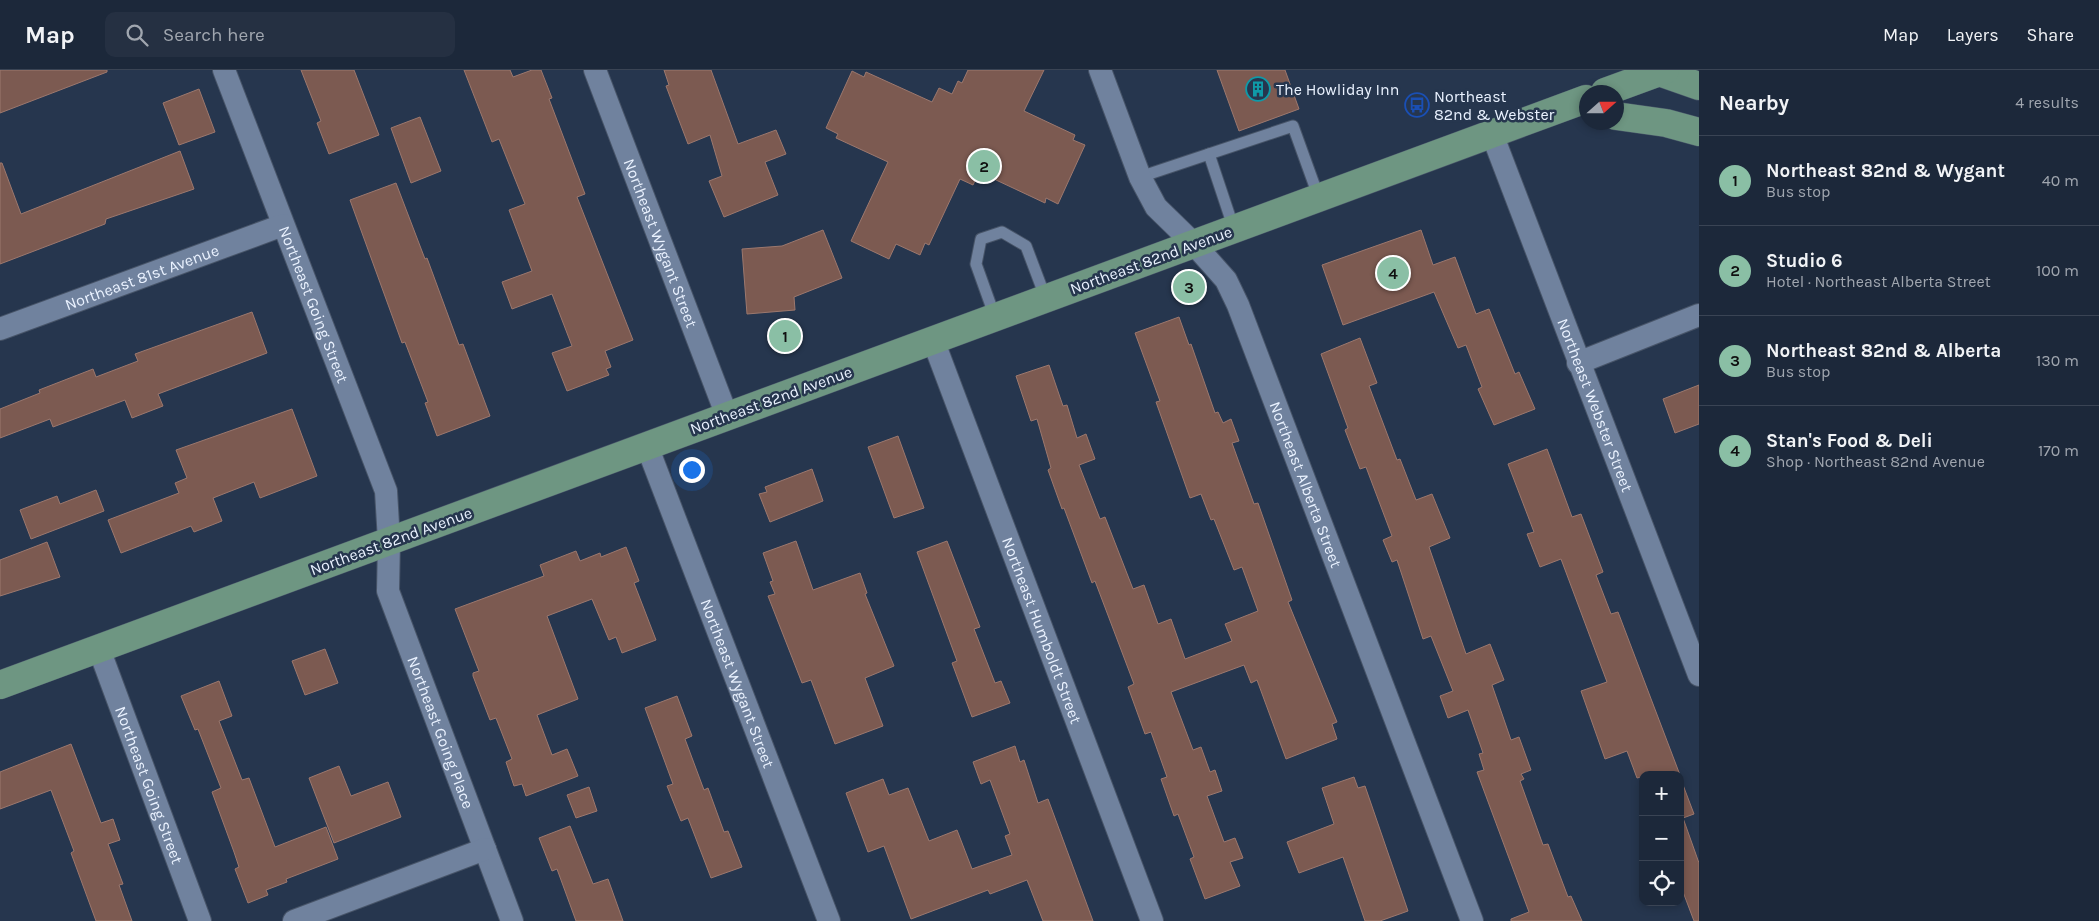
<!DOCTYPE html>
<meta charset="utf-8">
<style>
body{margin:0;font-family:Karla,sans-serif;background:#253042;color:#f1f3f6}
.controls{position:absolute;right:15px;bottom:15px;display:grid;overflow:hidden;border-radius:10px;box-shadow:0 2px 8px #0003}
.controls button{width:45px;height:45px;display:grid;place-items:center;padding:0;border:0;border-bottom:1px solid #3a4454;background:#1c283a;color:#f1f3f6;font:25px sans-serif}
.compass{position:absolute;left:1579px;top:15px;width:45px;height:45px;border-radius:50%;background:#1c283a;box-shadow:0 2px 8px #0003;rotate:69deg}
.you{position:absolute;left:691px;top:399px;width:18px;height:18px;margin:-12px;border:4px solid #fff;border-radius:50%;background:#1a73e8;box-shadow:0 0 0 8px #1a73e833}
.badge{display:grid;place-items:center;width:32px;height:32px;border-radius:50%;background:#8abfa5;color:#111;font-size:16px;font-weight:700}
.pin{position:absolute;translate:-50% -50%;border:2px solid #fff;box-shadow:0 1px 5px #0006}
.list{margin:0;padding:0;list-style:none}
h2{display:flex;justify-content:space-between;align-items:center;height:65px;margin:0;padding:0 20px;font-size:21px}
h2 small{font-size:16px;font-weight:400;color:#a0a6af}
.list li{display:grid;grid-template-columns:32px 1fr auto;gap:15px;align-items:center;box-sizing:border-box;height:90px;padding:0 20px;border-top:1px solid #3a4454}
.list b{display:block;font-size:19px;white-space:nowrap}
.list p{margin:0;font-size:16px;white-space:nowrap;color:#a0a6af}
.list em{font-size:16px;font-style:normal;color:#a0a6af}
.icon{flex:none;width:28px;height:28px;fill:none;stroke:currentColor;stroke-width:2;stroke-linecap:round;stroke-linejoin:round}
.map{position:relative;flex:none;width:1699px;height:851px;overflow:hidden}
header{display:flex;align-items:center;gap:30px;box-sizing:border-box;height:70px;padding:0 25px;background:#1c283a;border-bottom:1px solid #3a4454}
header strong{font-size:24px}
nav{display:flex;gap:28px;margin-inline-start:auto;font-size:18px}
.search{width:350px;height:45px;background:#253042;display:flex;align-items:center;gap:12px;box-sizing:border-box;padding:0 18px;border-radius:10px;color:#a0a6af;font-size:19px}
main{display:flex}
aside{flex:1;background:#1c283a}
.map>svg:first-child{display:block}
</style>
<header>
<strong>Map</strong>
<div class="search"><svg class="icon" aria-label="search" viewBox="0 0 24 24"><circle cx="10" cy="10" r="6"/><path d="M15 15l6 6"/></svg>Search here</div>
<nav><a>Map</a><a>Layers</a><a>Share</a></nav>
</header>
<main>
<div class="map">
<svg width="1699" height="851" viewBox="0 0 1699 851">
<rect width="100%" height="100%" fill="#26364e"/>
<g fill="#7c5a51" stroke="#9c786e">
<polygon points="0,0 107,0 107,2 0,43"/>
<polygon points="301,0 354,0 379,65 329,84 317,53 321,51"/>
<polygon points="464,0 510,0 513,7 532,0 541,0 552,28 549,29 585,124 577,127 633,270 605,281 611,297 606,299 609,305 567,321 552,283 572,276 552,224 512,239 502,212 532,201 509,140 525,134 499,69 492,72"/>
<polygon points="664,0 711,0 738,74 776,60 786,84 765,92 778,125 724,147 709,111 722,106 710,65 688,74 666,16 669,15"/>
<polygon points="968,0 1044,0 1024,41 1075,65 1073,70 1085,75 1058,134 1046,128 1045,133 979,102 973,115 960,109 929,175 925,173 920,185 896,174 889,189 851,171 888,92 836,68 838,64 826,58 852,1 864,7 866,2 932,32 939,18 952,24 958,11 962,13"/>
<polygon points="1217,0 1285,0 1299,39 1239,61"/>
<polygon points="199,19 215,62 179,75 163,33"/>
<polygon points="420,47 441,101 411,113 391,58"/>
<polygon points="180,81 194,119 106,149 105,154 0,194 0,93 2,93 21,144"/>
<polygon points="396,113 425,189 427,188 459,275 463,274 490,346 437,366 425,333 428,332 405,272 402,273 350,130"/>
<polygon points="823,160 842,208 794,227 795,240 747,244 742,179 782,176"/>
<polygon points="1421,160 1433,195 1455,187 1476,244 1489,239 1515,304 1519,302 1535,339 1494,355 1478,319 1482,317 1466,275 1458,278 1434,222 1343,255 1322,195"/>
<polygon points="252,242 267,283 158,324 163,336 132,348 125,330 53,357 50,349 0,368 0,339 40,323 39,320 93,299 96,307 138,291 135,284"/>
<polygon points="1179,247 1189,275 1191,274 1215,343 1218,342 1223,353 1231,349 1239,371 1232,373 1254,434 1258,433 1292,530 1288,532 1337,652 1332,654 1337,669 1286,689 1257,610 1251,613 1244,595 1171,622 1193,680 1201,677 1210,702 1215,700 1222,721 1207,726 1224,772 1235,768 1243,788 1230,792 1240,816 1205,829 1190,789 1194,787 1178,744 1174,746 1161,709 1167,707 1151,662 1145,664 1128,617 1134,614 1095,511 1092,513 1064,438 1062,439 1048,400 1051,398 1037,349 1031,351 1016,306 1049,295 1063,336 1067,335 1077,368 1086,364 1095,389 1079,395 1100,449 1105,447 1133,519 1144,515 1158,554 1171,549 1185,589 1232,571 1225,554 1258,541 1242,497 1234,500 1214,449 1211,450 1201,424 1190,428 1156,332 1160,331 1135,263"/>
<polygon points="1360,268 1377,313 1369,316 1397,390 1400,389 1416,430 1432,424 1450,468 1429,477 1466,584 1490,574 1504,610 1492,615 1511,670 1519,667 1531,700 1521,704 1524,709 1520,711 1543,775 1548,774 1568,827 1571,826 1582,851 1511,851 1511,849 1529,842 1477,702 1484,700 1479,684 1483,683 1468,640 1448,648 1440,626 1453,621 1431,566 1423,569 1397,490 1392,492 1383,470 1392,466 1366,397 1360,399 1345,360 1348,358 1321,284"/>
<polygon points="1699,315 1699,354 1675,363 1663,329"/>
<polygon points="292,339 317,406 260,428 254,412 213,428 222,451 194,462 191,456 121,483 108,450 179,423 175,413 187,408 176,380"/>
<polygon points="898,366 924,438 894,448 868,377"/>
<polygon points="1547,379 1572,447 1581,444 1603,502 1596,505 1611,544 1618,542 1680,705 1643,705 1643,711 1641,707 1637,708 1627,681 1605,689 1581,621 1607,612 1561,489 1540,497 1527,464 1534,462 1508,394"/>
<polygon points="812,399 823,431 770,452 759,424 767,422 765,417"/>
<polygon points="96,420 104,441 31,469 20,440 57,426 60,434"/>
<polygon points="796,471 813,520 860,503 867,523 865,524 894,596 865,608 883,656 835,674 811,610 802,613 768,526 775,524 770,512 773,511 763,483"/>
<polygon points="947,471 980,557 974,559 995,613 1001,611 1010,633 972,647 952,593 957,591 917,482"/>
<polygon points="47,472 60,507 0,526 0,490"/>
<polygon points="626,477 639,511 634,513 656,570 622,583 616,567 609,570 592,529 547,546 578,629 537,645 552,685 567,679 578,706 526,726 522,714 514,716 506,692 512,689 496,648 490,650 473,606 473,603 479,601 455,539 544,506 540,495 576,481 580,491 600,483 601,487"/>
<polygon points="325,579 338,613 305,625 292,591"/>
<polygon points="219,611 232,646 219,651 242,710 249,708 275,777 326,757 338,789 286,809 287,812 266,820 268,825 248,833 235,799 239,797 234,782 212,722 221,718 198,659 195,660 181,626"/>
<polygon points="677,626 692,666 685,669 704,720 708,718 724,762 728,761 742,797 711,808 688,748 681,751 667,716 673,714 645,638"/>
<polygon points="71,674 101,753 113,749 120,770 108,774 123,814 119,815 132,851 96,851 71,783 74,781 51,720 0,739 0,702"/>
<polygon points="1015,676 1020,692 1024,690 1038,733 1048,729 1093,851 1043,851 1027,810 990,824 988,820 911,849 884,776 868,782 846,723 883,709 889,725 908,718 929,771 957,760 972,799 1012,785 1005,766 1010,764 990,710 981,714 973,692"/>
<polygon points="339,696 351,726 388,712 401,747 334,773 309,708"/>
<polygon points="1354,707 1358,718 1365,716 1408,841 1380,851 1365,851 1343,787 1299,803 1287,772 1334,754 1322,718"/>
<polygon points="1680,707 1694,744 1683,748 1699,793 1699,851 1694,851 1680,814"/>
<polygon points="589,717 597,741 576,748 567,725"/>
<polygon points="570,756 593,814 608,809 623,851 576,851 557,799 552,801 539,768"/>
</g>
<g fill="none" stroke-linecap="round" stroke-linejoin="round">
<g stroke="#475468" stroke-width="13">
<g id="lane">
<polyline points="1209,84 1234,159"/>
<polyline points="1140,107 1293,56 1319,128"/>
<polyline points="995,247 976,194 981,169 1002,162 1026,176 1046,229"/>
</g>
</g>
<g stroke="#475468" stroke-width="24">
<g id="street">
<path id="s1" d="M224,0L386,421L389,471L388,521L512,851"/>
<path id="s2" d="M595,0L727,346"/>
<path id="s3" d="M1100,0L1140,107L1156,137L1194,174L1226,210L1238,235L1472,851"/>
<path id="s4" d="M1492,64L1699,605"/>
<path id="s5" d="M0,259L283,155"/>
<path id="s6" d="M933,270L1152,851"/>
<polyline points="1578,293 1699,245"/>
<path id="s7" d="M647,376L829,851"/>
<path id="s8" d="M99,579L200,851"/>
<polyline points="294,851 485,779"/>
</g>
</g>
<g stroke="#475468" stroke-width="29">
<g id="primary">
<polyline points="1659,2 1699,16"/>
<polyline points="1605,22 1665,0"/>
<polyline points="1616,46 1666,53 1699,62"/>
<polyline points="0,615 1586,29"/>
</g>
</g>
<use href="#lane" stroke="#70829e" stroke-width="11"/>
<use href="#street" stroke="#70829e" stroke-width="22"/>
<use href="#primary" stroke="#6e9682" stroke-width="28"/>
</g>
<defs>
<g id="building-ring" transform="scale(1.25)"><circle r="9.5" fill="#26364e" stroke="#0f9aa8" stroke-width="1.5"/><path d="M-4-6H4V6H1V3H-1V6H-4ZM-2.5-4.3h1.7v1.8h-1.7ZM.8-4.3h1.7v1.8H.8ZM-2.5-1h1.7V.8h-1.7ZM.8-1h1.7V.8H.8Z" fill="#0f9aa8"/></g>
<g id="bus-ring" transform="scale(1.25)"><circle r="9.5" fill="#26364e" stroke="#1a4fb4" stroke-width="1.5"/><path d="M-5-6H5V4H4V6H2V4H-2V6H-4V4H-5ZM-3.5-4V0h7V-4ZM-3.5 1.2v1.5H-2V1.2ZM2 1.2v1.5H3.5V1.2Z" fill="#1a4fb4"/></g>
</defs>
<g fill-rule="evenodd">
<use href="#building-ring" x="1258" y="19"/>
<use href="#bus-ring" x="1417" y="35"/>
</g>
<g text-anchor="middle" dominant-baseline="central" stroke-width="5" stroke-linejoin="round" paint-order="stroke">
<g font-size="16" fill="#eaf2ff" stroke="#26364e" text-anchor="start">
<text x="1276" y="19">The Howliday Inn</text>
<text x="1434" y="26">Northeast<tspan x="1434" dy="18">82nd &amp; Webster</tspan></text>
</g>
<g font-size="16" fill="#eaf2ff" stroke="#26364e">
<text stroke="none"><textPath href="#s2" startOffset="185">Northeast Wygant Street</textPath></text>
<text transform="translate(1151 190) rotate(-20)">Northeast 82nd Avenue</text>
<text stroke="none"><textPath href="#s5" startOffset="151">Northeast 81st Avenue</textPath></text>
<text stroke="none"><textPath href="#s1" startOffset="251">Northeast Going Street</textPath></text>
<text transform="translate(771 330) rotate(-20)">Northeast 82nd Avenue</text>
<text stroke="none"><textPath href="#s4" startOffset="290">Northeast Webster Street</textPath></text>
<text stroke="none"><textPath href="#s3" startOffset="469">Northeast Alberta Street</textPath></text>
<text transform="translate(391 471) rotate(-20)">Northeast 82nd Avenue</text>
<text stroke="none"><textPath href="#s6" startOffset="310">Northeast Humboldt Street</textPath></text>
<text stroke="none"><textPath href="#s7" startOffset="254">Northeast Wygant Street</textPath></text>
<text stroke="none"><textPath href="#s1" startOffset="702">Northeast Going Place</textPath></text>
<text stroke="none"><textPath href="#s8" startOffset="145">Northeast Going Street</textPath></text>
</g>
</g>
</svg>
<div class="controls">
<button>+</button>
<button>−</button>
<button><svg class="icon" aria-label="locate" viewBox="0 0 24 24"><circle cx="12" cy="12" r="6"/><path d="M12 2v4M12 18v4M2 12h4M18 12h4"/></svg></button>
</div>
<svg class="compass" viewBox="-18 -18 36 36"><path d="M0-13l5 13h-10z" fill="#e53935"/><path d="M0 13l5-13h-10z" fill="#a0a6af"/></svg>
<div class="you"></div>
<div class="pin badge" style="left:785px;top:266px">1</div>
<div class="pin badge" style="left:984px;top:96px">2</div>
<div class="pin badge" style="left:1189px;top:217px">3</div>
<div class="pin badge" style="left:1393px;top:203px">4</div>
</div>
<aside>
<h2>Nearby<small>4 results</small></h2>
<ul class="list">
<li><span class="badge">1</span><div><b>Northeast 82nd &amp; Wygant</b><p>Bus stop</p></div><em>40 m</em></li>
<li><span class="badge">2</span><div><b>Studio 6</b><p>Hotel · Northeast Alberta Street</p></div><em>100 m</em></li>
<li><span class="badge">3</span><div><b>Northeast 82nd &amp; Alberta</b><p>Bus stop</p></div><em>130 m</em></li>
<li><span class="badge">4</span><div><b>Stan's Food &amp; Deli</b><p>Shop · Northeast 82nd Avenue</p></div><em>170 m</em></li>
</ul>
</aside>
</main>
